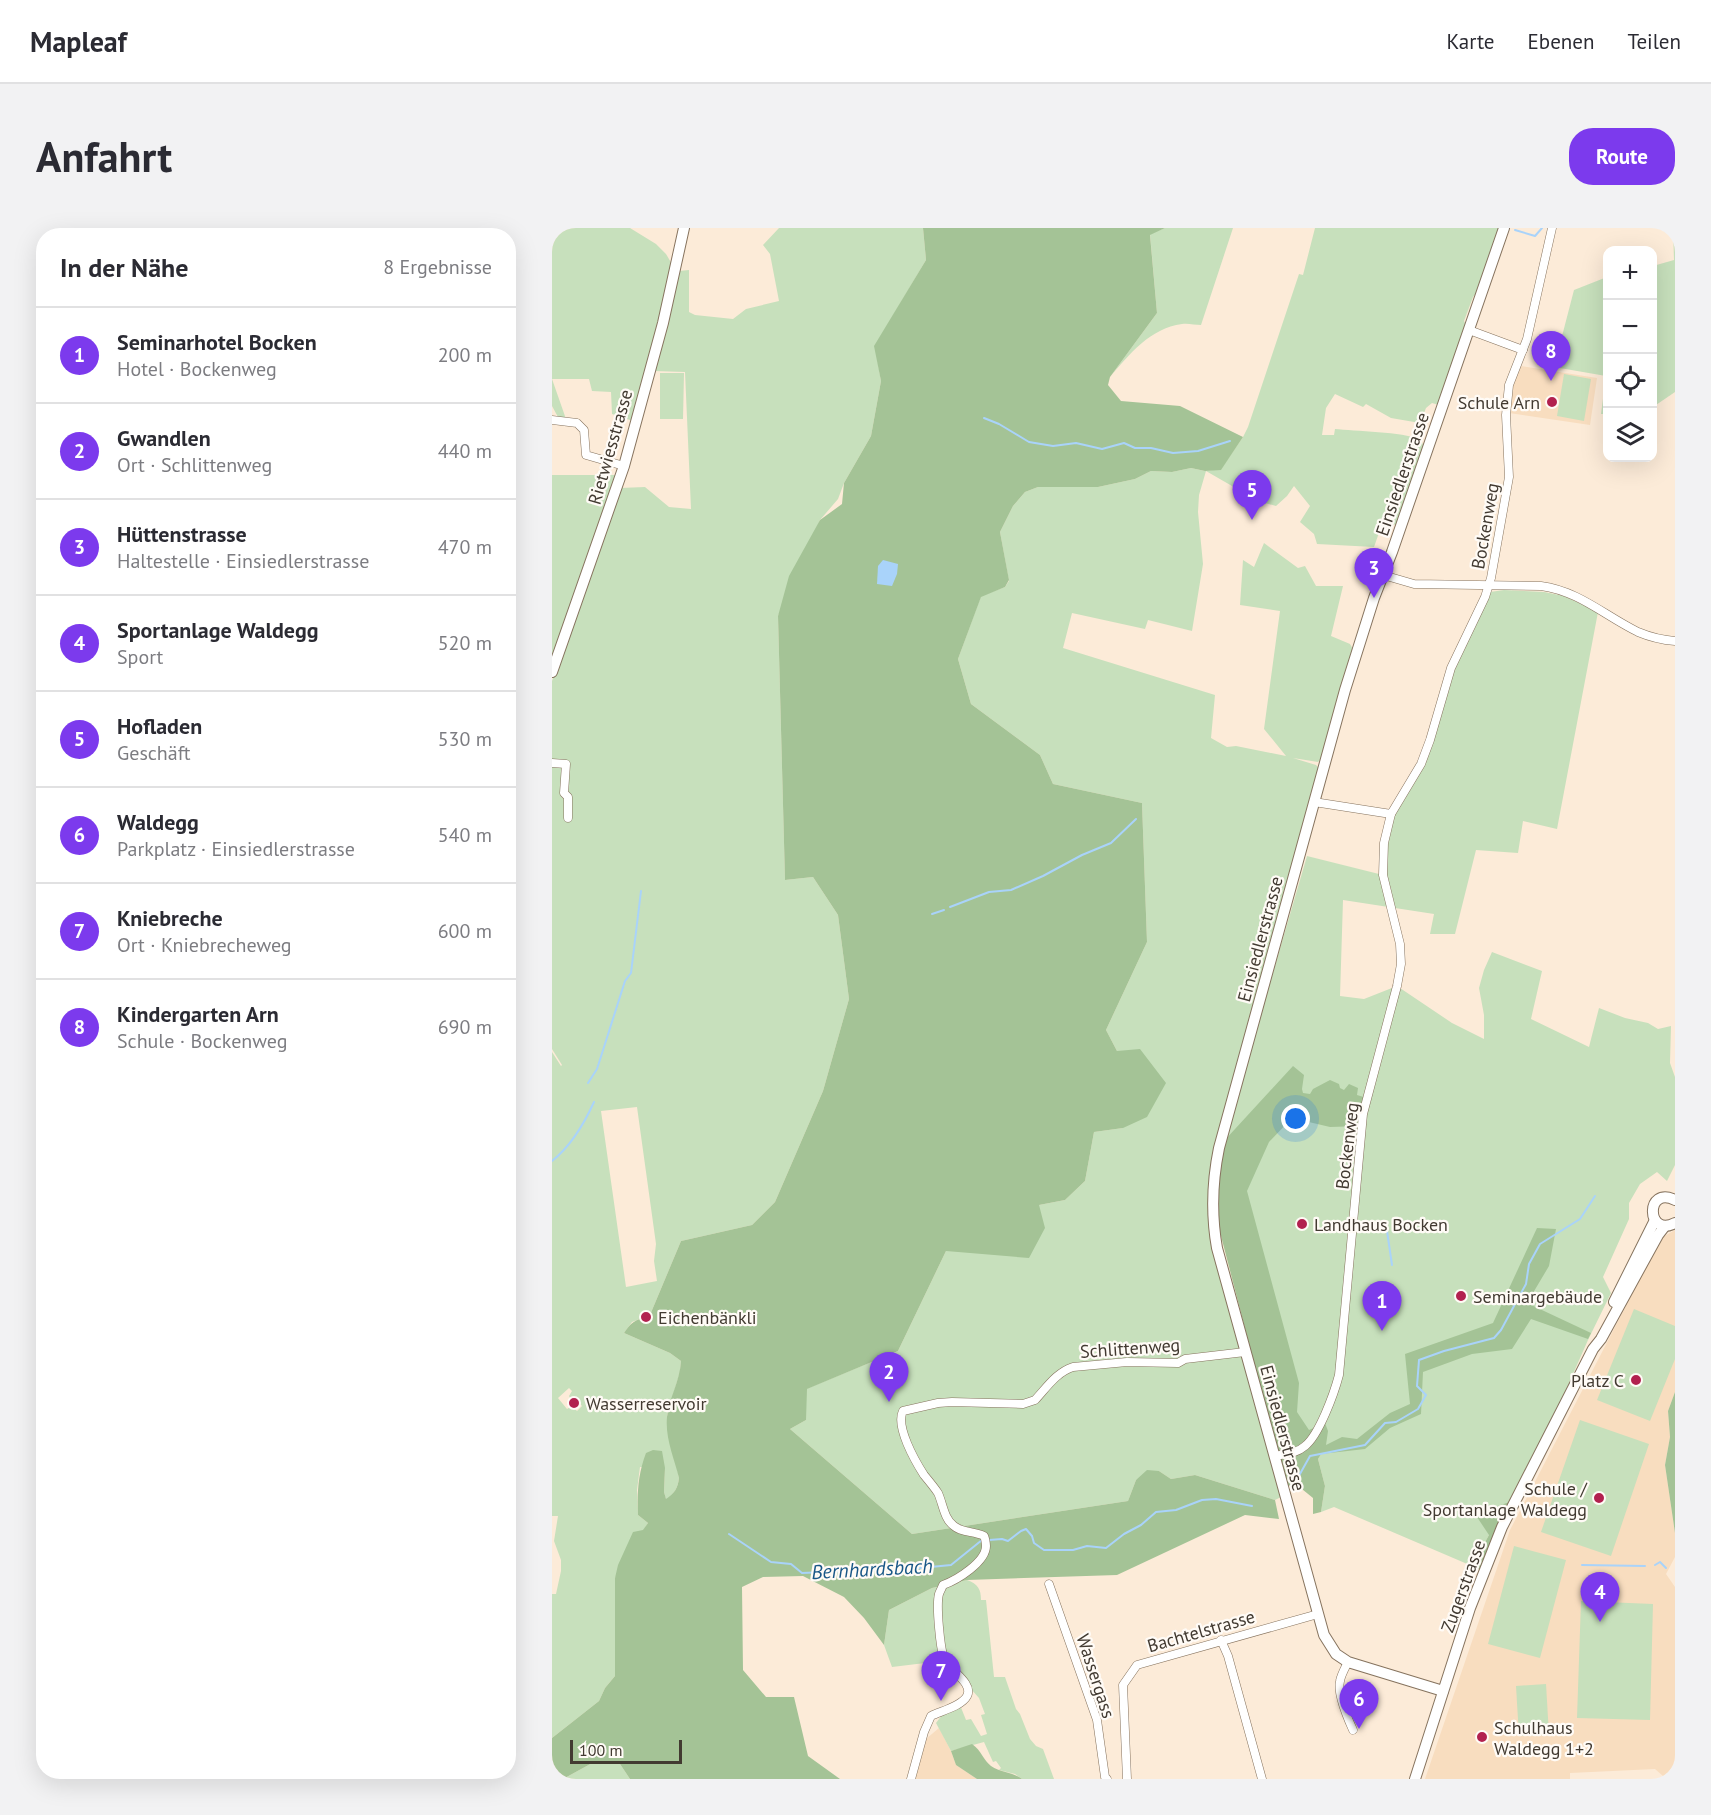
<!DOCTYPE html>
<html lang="de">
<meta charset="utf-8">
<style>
body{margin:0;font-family:"PT Sans",sans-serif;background:#f2f2f3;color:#2b2b33}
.controls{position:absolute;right:18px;top:18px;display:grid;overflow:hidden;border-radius:12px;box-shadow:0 6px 24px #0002}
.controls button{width:54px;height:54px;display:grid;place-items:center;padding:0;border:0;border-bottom:2px solid #e1e1e2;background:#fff;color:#2b2b33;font:30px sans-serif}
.scale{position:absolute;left:18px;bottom:15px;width:112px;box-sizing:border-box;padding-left:6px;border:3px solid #423a31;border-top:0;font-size:16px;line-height:21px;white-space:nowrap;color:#423a31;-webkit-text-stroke:4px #fffbf6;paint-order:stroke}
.you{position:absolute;left:744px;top:891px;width:21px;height:21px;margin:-15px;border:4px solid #fff;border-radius:50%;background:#1a73e8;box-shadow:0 0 0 9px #1a73e833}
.badge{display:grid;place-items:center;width:39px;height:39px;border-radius:50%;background:#7c3aed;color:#fff;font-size:20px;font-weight:700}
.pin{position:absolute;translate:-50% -50px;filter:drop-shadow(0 2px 3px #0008)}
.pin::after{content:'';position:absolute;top:32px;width:21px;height:18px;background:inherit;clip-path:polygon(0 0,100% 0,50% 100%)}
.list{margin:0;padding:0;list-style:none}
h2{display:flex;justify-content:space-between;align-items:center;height:78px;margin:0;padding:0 24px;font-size:26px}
h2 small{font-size:20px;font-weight:400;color:#7c7c81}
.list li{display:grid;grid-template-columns:39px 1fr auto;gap:18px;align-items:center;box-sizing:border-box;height:96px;padding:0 24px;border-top:2px solid #e1e1e2}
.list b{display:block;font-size:22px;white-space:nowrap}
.list p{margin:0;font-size:20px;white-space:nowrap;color:#7c7c81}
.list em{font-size:20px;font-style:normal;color:#7c7c81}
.icon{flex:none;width:33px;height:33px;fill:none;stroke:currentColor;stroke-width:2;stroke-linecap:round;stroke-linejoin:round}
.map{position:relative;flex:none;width:1123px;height:1551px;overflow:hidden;border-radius:24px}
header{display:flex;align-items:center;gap:36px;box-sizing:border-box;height:84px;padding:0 30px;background:#fff;border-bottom:2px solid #e1e1e2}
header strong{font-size:28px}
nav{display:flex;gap:33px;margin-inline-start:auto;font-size:21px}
.intro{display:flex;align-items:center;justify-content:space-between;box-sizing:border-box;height:144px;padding:0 36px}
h1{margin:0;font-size:42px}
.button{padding:15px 27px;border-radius:24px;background:#7c3aed;color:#fff;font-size:21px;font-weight:700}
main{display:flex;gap:36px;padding:0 36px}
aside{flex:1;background:#fff;border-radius:24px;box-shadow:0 6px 24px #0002}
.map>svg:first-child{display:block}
</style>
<header>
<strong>Mapleaf</strong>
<nav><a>Karte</a><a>Ebenen</a><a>Teilen</a></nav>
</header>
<div class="intro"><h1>Anfahrt</h1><a class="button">Route</a></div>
<main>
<aside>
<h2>In der Nähe<small>8 Ergebnisse</small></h2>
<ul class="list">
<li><span class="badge">1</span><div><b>Seminarhotel Bocken</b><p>Hotel · Bockenweg</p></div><em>200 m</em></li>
<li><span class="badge">2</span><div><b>Gwandlen</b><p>Ort · Schlittenweg</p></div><em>440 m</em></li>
<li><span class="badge">3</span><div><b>Hüttenstrasse</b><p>Haltestelle · Einsiedlerstrasse</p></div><em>470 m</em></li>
<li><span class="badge">4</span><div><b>Sportanlage Waldegg</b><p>Sport</p></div><em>520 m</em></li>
<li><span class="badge">5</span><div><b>Hofladen</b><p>Geschäft</p></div><em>530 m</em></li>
<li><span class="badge">6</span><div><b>Waldegg</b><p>Parkplatz · Einsiedlerstrasse</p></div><em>540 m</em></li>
<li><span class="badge">7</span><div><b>Kniebreche</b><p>Ort · Kniebrecheweg</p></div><em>600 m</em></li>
<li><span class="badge">8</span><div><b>Kindergarten Arn</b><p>Schule · Bockenweg</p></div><em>690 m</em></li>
</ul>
</aside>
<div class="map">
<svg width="1123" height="1551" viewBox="0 0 1123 1551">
<rect width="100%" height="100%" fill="#fcebd8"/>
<g fill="#f8ddbf">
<polygon points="969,138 1045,150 1038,197 957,185 959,162"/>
<polygon points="1123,1002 1123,1164 1116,1183 1118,1209 1113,1237 1123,1305 1123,1329 1114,1346 1123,1359 1123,1551 1111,1551 1111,1548 1103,1541 1018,1545 1018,1551 873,1551 958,1302 1109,1010"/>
<polygon points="387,1500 399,1523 404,1537 425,1551 363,1551 374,1511"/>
</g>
<g fill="#c7e0bc" fill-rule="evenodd">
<polygon points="0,0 78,0 104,16 114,26 124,43 84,194 60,186 59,164 40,163 37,151 0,151 14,191 6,189 0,178"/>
<path d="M227,0H371L374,32L323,118L329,153L319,208L292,255L286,271L268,292L226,388L233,652L261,649L286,687L297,771L271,863L223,974L200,997L129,1013L98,1087L80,1094L72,1105L118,1125L129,1133L128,1144L115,1187L127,1250C126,1260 122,1266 114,1272L112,1264L113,1240L88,1239L85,1262L86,1287L96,1295L63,1350V1448L53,1460L47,1473L0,1510V1366H4L9,1343V1332L2,1313L6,1288H0V824L9,838L10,837L0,821V453L68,260L93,259L117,279L139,281L133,144L102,143L127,43L137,42V84L143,87L181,91L194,81L227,73L218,26L211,17ZM85,879L104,1016L102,1033L105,1053L74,1059L49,883ZM17,1160L20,1163L17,1168L18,1170L21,1168L30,1178L25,1183L20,1178L15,1181L6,1170Z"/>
<path d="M613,0H681L649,97C643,97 636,95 630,96C598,100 577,127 558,149L605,85L598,6Z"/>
<path d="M763,0H948L927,62L921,69L912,93L914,97L887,177L880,175L874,180L868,195L839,190L814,176L811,179L783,166L774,180L770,207H782L783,201C801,203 853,204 866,211C871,214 870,215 872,219L846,296L829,299L822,319L765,316L762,306L748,294L758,278L742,258L735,268L724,278L706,273L654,243L647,267L646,284L651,336L640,403L596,392L593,401L520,385L511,420L663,467L659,510L675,519L684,518L734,528L712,501L728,383L688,377L691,332L702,339L712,315L746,340L753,338L764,358H791L779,408L798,416L802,423L770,530L766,534L741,530L764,537L767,540L657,981L733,1267L723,1272L643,1247L619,1251L607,1243L584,1252L576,1273L360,1306L238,1201L254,1192V1161L346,1123L394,1023L487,977L513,972L533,953L542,904L571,900L565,823L554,802L595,714L590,575L501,556L488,527L419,476L406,431L429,368L453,359L457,353L448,304L461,278L473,264L486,259H546L583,251L599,243L620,244L639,240L653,243L669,241L691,209L696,199L747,46L751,47Z"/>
<polygon points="1121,0 1123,0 1123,164 1101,179 1101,38 1122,32"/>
<polygon points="1055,49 1056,186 1049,186 1054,148 1002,139 1022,62"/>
<polygon points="108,145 132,145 131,191 108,191"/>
<polygon points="1012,146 1039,151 1032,193 1005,188"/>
<polygon points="0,247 69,247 0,444"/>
<polygon points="952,362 992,364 1012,368 1046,384 1005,601 971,593 966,625 924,622 903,706 878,706 882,686 791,672 788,768 812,771 845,758 900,795 932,811 932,787 927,760 932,742 940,724 990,743 979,791 1037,819 1047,780 1073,790 1096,795 1106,801 1119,798 1118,835 1123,849 1123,937 1115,953 1105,944 1088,956 1077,975 1077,991 1051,1049 1059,1065 1036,1112 966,1271 937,1307 920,1338 782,1279 769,1284 773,1258 766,1231 768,1227 732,1238 672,913 755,628 831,647 834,645 835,616 843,586 860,558 900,444 938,364"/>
<polygon points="1082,1081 1123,1098 1123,1131 1098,1193 1045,1172"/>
<polygon points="1028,1192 1097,1216 1059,1328 989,1304"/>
<polygon points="962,1318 1014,1332 988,1430 936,1416"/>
<path d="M415,1352C426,1356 429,1361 429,1372H434L442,1449H453L464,1481L468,1486L478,1511L484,1518L491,1521L502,1551H470L463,1546L447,1542L449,1540L444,1533L441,1534L432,1514L399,1523L384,1495L390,1487L408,1477L414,1492L419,1491L429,1508L435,1506L429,1487L433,1486L427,1470L392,1431L373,1435L340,1439L332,1417L337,1382L380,1360Z"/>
<polygon points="1029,1373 1101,1376 1098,1492 1025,1490"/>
<polygon points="994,1456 997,1507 967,1508 964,1458"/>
<polygon points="42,1534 68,1536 78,1551 11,1551"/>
</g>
<g fill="#a4c396">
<path d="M371,0H613L598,7L605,85L558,149L556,157L569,173L628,178L691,209L669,242L653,243L639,240L620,244L599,243L583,251L546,259H486L473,264L461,278L448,304L457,352L453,359L429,369L406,431L419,476L488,527L501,556L590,575L595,714L554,802L565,823L588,821L614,855L595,889L571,900L542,904L533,953L513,972L487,977L493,1000L477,1030L394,1023L346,1123L255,1161L254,1192L238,1201L360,1306L576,1273L584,1252L595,1242L607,1243L619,1251L643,1247L723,1272L727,1291L693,1287L565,1347L415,1352L380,1360L337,1382L332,1417L312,1390L292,1369L251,1348L211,1349L190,1359L191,1442L214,1469H242L256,1528L288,1551H78L68,1536L42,1534L11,1551H0V1510L47,1473L53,1460L63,1448V1350L66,1337L81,1304L91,1302L96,1295L86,1287C85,1265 86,1246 94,1225L101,1222L110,1223L113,1240L112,1264L114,1271C122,1266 126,1260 127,1250C122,1230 113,1210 115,1189C117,1170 128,1153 129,1133L118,1125L72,1105C81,1092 83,1093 98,1087L129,1013L200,997L223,974L271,863L297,771L286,687L261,649L233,652L226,388L237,348L268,292L290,276L292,255L319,208L329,153L322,118L374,32Z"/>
<polygon points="741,838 752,847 750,861 751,865 758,866 761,861 778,852 787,856 788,860 792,862 797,856 806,860 805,867 815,870 810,898 778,899 740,890 717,914 695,963 747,1155 745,1184 757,1202 773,1195 776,1203 774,1217 790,1209 805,1211 838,1185 858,1176 853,1126 941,1095 985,1000 1004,1001 997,1038 975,1075 1039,1105 1036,1111 979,1091 960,1121 920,1126 871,1144 869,1186 838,1200 813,1221 769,1226 766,1231 773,1258 769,1284 761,1286 761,1270 745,1257 734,1258 662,981 672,913"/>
<polygon points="1123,1164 1123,1305 1113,1237 1118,1209 1116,1183"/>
<polygon points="966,1271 936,1345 920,1338 937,1307 923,1286"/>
<path d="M420,1516C430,1523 431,1532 439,1538C449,1545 461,1544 470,1551H425L404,1537L399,1523Z"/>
</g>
<polygon fill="#a9d3fa" points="331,332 346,336 345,346 340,358 325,356 326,338"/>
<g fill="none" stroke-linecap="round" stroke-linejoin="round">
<g stroke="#a9d3fa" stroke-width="2">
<polyline points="963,2 983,8 990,0"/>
<polyline points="432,190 447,196 477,214 501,218 524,215 550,221 572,215 583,220 599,220 621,225 646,223 678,213"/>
<polyline points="398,679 437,664 459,662 491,648 530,627 559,615 584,591"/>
<polyline points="380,686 392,682"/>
<polyline points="36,855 45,841 73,753 79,745 89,663"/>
<path d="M0,933C19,918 32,896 42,874"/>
<polyline points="835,1003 840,1037"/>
<polyline points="744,1253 758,1228 813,1217 833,1195 844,1194 866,1181 874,1167 865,1158 867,1132 892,1123 942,1110 949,1102 974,1056 977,1036 988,1016 1028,991 1043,968"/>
<polyline points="177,1306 219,1334 239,1336 250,1345 322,1342 348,1342 399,1337 430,1312"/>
<polyline points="437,1312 450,1311 456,1313 469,1303 474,1301 480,1308 482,1315 492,1322 521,1322 535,1318 554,1320 572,1306 589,1297 604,1284 624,1282 650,1272 664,1271 700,1278"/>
<polyline points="1030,1337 1093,1338"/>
<polyline points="1103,1337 1108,1334 1114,1340"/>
</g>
<g stroke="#86735e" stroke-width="9">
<g id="street">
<polyline points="917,102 971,122"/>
<polyline points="0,192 25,195 32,202 34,227 72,238"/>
<path d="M831,347L862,356L989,358C1027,363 1053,388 1086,404C1098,409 1110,412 1123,413"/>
<polyline points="0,535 14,536 12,565 16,569 16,590"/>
<polyline points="762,574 839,586 869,536 878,512 899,440 933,369 939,350 957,249 954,187 957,157 975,111 1000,0"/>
<path d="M722,1228C733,1226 744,1226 753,1218C767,1207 782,1166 787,1147L811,886L845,758L849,736L848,716L831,647L832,615L839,586"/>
<polyline points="497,1356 545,1492 553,1549 555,1551"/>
<polyline points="669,1412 676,1428 710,1551"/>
<path d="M796,1434C793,1440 789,1447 788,1453C785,1465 796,1491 801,1502"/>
<path d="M359,1551L372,1504L379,1488C389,1483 410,1478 415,1468C422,1455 397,1442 392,1431C388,1419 384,1377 387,1366C388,1363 390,1360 391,1357C405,1352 434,1334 434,1318C434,1316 433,1309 432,1308C422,1303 410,1305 402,1298C392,1291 391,1276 386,1265C382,1259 377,1253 372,1247C363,1233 343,1198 351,1183L386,1175L400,1174L471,1176L483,1172C495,1159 505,1144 521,1139L575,1134L626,1135L633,1131L693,1124"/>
<polyline points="575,1551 571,1457 585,1437 766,1386"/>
</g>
</g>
<g stroke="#86735e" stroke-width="12">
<g id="secondary">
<polyline points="0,444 72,238 111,95 132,0"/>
<path d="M1123,972C1093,957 1094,1010 1123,995"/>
<polyline points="1062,1074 1103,992"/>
<path d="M891,1463L796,1434L784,1426L772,1407L665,1020C659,986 660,954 667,920L793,462L822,370L840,324L952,0"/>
<polyline points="863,1551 918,1380 950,1299 1041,1121 1049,1111 1106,1007 1113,998"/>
</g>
</g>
<use href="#street" stroke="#fff" stroke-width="8"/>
<use href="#secondary" stroke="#fff" stroke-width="10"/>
</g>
<g fill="#b2214f" stroke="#fffbf6" stroke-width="2">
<circle cx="1000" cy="174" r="6"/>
<circle cx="750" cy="996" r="6"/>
<circle cx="909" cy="1068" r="6"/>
<circle cx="94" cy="1089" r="6"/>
<circle cx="1084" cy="1152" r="6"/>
<circle cx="22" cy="1175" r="6"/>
<circle cx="1047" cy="1270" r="6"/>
<circle cx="930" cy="1509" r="6"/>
</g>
<g text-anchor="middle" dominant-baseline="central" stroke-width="4.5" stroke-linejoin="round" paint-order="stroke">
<g font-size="18" fill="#423a31" stroke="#fffbf6" text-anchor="start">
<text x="988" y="174" text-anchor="end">Schule Arn</text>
<text x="762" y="996">Landhaus Bocken</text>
<text x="921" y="1068">Seminargebäude</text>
<text x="106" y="1089">Eichenbänkli</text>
<text x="1072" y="1152" text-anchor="end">Platz C</text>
<text x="34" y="1175">Wasserreservoir</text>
<text x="1035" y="1260" text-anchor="end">Schule /<tspan x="1035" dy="21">Sportanlage Waldegg</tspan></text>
<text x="942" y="1499">Schulhaus<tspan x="942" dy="21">Waldegg 1+2</tspan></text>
</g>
<g font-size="18" fill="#423a31" stroke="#fffbf6">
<text transform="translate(58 219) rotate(-74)">Rietwiesstrasse</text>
<text transform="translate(850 246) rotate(-71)">Einsiedlerstrasse</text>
<text transform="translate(933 298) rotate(-80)">Bockenweg</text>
<text transform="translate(708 711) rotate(-75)">Einsiedlerstrasse</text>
<text transform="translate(795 918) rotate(-83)">Bockenweg</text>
<text transform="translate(578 1120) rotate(-4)">Schlittenweg</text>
<text transform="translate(731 1200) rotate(75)">Einsiedlerstrasse</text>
<text transform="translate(911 1358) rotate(-70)">Zugerstrasse</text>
<text transform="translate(649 1403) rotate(-16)">Bachtelstrasse</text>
<text transform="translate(544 1448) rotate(72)">Wassergass</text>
</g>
<g font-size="20" font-style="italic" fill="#185787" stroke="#fffbf6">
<text transform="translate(320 1341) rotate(-3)">Bernhardsbach</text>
</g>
</g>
</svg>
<div class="controls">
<button>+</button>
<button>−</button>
<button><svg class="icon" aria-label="locate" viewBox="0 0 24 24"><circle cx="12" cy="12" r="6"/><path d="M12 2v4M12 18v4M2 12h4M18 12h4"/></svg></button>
<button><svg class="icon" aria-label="layers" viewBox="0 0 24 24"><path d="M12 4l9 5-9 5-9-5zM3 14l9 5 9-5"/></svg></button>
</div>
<div class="scale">100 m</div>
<div class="you"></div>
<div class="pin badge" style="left:830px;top:1103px">1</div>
<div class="pin badge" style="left:337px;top:1174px">2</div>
<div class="pin badge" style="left:822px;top:370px">3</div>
<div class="pin badge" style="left:1048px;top:1394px">4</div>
<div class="pin badge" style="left:700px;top:292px">5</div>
<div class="pin badge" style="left:807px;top:1501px">6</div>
<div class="pin badge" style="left:389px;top:1473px">7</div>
<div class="pin badge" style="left:999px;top:153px">8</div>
</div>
</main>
